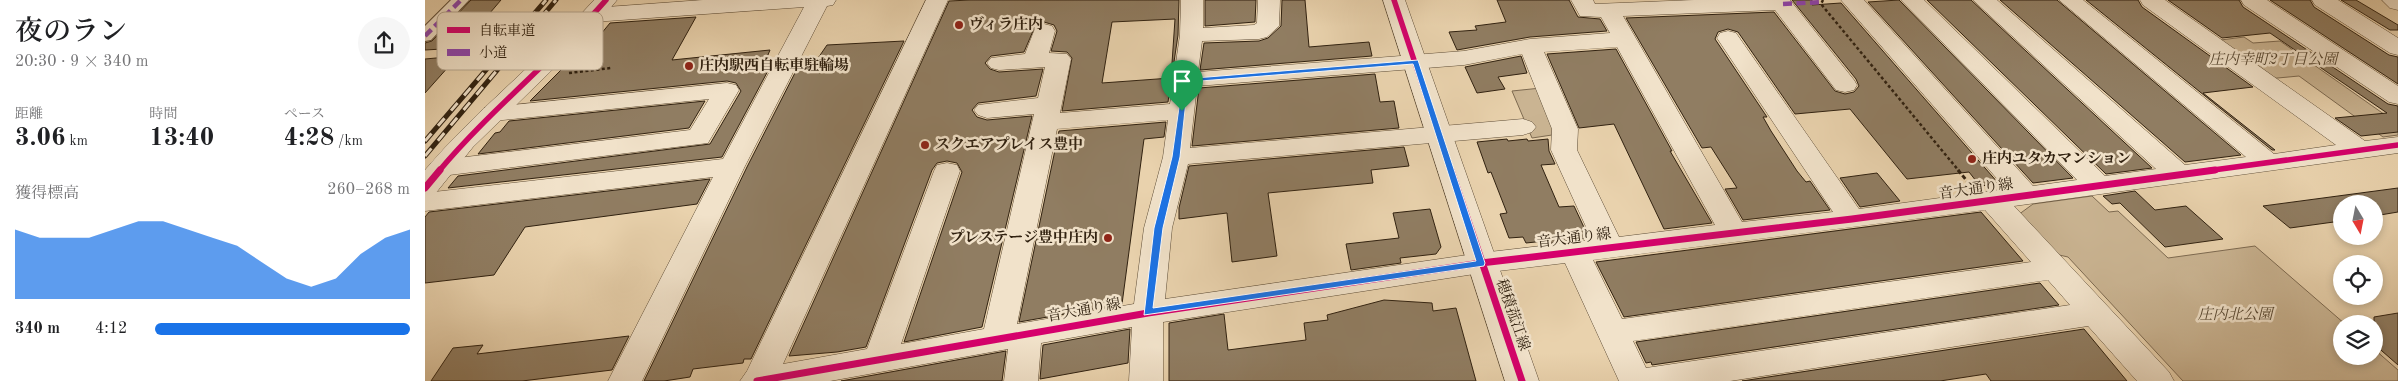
<!DOCTYPE html>
<html lang="ja">
<head>
<meta charset="utf-8">
<style>
	body { margin:0; font-family:"Old Standard TT","Noto Serif JP",serif; background:#f6f6f6; color:#202124; height:100vh; display:flex; flex-direction:column; font-size:19px; white-space:nowrap }
	* { box-sizing:border-box; margin:0 }
	p { font-size:16px; color:#757577 }
	.icon { flex:none; width:28px; height:28px; fill:none; stroke:currentColor; stroke-width:2; stroke-linecap:round; stroke-linejoin:round }
	.map { position:relative; flex:1; overflow:hidden }
	.drawer { display:flex; flex-direction:column; background:#fff; width:425px }
	.drawer>* { flex:none }
	.needle { width:32px; rotate:170deg }
	.fabs { position:absolute; left:1908px; top:195px; display:grid; gap:10px }
	.fabs a { display:grid; place-items:center; width:50px; height:50px; border-radius:50%; background:#fff; box-shadow:0 2px 8px #0003; font-size:25px }
	.pin { position:absolute; display:grid; place-items:center; width:42px; height:42px; color:#fff; margin:-51px -21px; border-radius:50% 50% 50% 0; rotate:-45deg; box-shadow:0 0 5px #0007 }
	.pin .icon { rotate:45deg }
	.round { display:grid; place-items:center; flex:none; width:52px; height:52px; border-radius:26px; background:#f6f6f6 }
	.summary { display:flex; align-items:center; justify-content:space-between; height:85px; padding:0 15px }
	h1 { font-size:28px; font-weight:600; line-height:38px }
	.stats { display:grid; grid-template-columns:repeat(3,1fr); gap:8px; height:85px; padding:5px 15px }
	.stats div { display:grid; align-content:center }
	.stats b { font-size:25px; font-weight:600 }
	.stats small { font-size:14px; font-weight:400 }
	.stats p { font-size:14px }
	.chart { height:140px; padding:10px 15px }
	.chart p { display:flex; justify-content:space-between }
	.chart svg { width:100%; height:90px; margin-top:5px; fill:#1a73e8; opacity:.7 }
	ul { padding:0 15px; list-style:none; font-size:16px }
	li { display:grid; grid-template-columns:80px 60px 1fr; align-items:center; height:38px }
	li i { height:12px; border-radius:6px; background:#1a73e8 }
	main { display:flex; flex:1; min-height:0 }
	.map>svg:first-child { display:block }
</style>
</head>
<body>
<main>
<section class="drawer">
<div class="summary"><div><h1>夜のラン</h1><p>20:30 · 9 × 340 m</p></div><a class="round"><svg class="icon" aria-label="share" viewBox="0 0 24 24"><path d="M12 15V3M7 8l5-5 5 5M5 13v7h14v-7"/></svg></a></div>
<div class="stats">
<div><p>距離</p><b>3.06<small> km</small></b></div>
<div><p>時間</p><b>13:40</b></div>
<div><p>ペース</p><b>4:28<small> /km</small></b></div>
</div>
<div class="chart"><p><span>獲得標高</span>260–268 m</p>
<svg viewBox="0 0 160 44" preserveAspectRatio="none"><path d="M0 44V10L10 14L20 14L30 14L40 10L50 6L60 6L70 10L80 14L90 18L100 26L110 34L120 38L130 34L140 22L150 14L160 10V44z"/></svg>
</div>
<ul>
<li><b>340 m</b>4:12<i style="width:100%"></i></li>
</ul>
</section>
<div class="map">
<svg width="1973" height="381" viewBox="0 0 1973 381">
	<rect width="100%" height="100%" fill="#e9d2ad"/>
	<filter id="stains"><feTurbulence type="fractalNoise" baseFrequency=".004" numOctaves="4"/><feColorMatrix values="0 0 0 0 .2 0 0 0 0 .09 0 0 0 0 .02 0 0 0 .5 -.17"/></filter>
	<radialGradient id="worn" r=".72"><stop offset=".6" stop-color="#630" stop-opacity="0"/><stop offset="1" stop-color="#630" stop-opacity=".3"/></radialGradient>
	<path fill="#cab492" stroke="#7d6a51" d="M1819 37 1828 43 1855 41 1973 124V135L1958 137 1874 76 1842 79 1788 41Z
		M1116 88 1129 115 1127 135 1107 138 1087 91Z
		M1667 196 1684 212 1693 211 1743 258 1830 246 1920 324H1916V356H1949V349L1973 370V381H1758L1643 257 1630 254 1593 215 1608 204Z"/>
	<path fill="#907d62" stroke="#302110" fill-rule="evenodd" d="M46 0H76L35 48 0 50V43L7 41Z
		M545 0H754L753 35 743 102 637 111 647 58 642 52 626 51 632 31 629 25 619 22 611 24 599 52 566 56 560 63 565 69 574 72 618 69 611 96 553 103 547 110 552 117 562 120 607 116 557 327 479 342 537 172 532 163 522 161 512 163 507 170 441 347 412 352 364 356 524 1ZM750 19 746 78 677 83 687 22Z
		M780 0H831L830 22 780 26Z
		M857 0H880L884 47 944 42 947 56 775 70 779 43 834 41 843 38 856 26Z
		M1072 0H1144L1153 17 1175 19 1182 31 1105 37 1032 50 1024 32 1052 30 1050 26 1081 22Z
		M1367 0H1387V5L1416 3 1574 184 1555 186 1544 172 1482 179 1425 109 1370 114 1313 32 1303 29 1293 32 1290 39 1342 117H1338L1346 131 1372 171 1381 182 1385 181 1405 210 1318 220 1300 189 1312 188 1286 147 1277 148 1201 18 1349 12 1410 91 1420 94 1429 92 1434 86 1431 79Z
		M1474 0 1475 1 1648 178 1608 183 1443 2Z
		M1502 0H1546L1727 168 1681 174Z
		M1575 0H1632L1816 155 1760 162Z
		M1661 0H1713L1717 7 1828 87 1778 93 1850 150H1847Z
		M1743 0H1814L1818 7 1963 104 1973 106V132L1936 136 1910 118 1962 113 1845 33 1797 38Z
		M1845 0H1885L1889 7 1964 55 1973 57V84Z
		M1916 0H1931L1973 25V30H1965Z
		M271 17 247 60 345 50 338 67H345L297 157 23 188 33 176 285 144 316 91 311 83 302 81 105 101 159 47 166 46 185 23Z
		M479 41 326 359H319L318 363 268 369 265 377 239 381H219L322 167 374 65 389 64 402 45Z
		M1191 49 1247 151H1245L1287 223 1239 229 1189 124 1154 128 1122 54Z
		M33 56 0 93V59Z
		M1096 56 1102 73 1073 77 1080 89 1052 93 1040 67Z
		M950 74 955 102 969 101 974 128 767 146 774 88Z
		M280 101 264 128 53 154 70 133 75 132 84 121Z
		M741 122 739 137 719 139 697 304 594 322 634 131Z
		M1082 139 1083 141 1102 139 1103 141 1123 139 1124 151 1130 164 1116 165 1134 207 1149 206 1164 238 1121 244 1120 241 1101 243 1098 237 1084 238 1075 214 1082 213 1066 172 1063 173 1052 142Z
		M979 147 984 166 946 170 948 183 843 193 852 256 807 262 802 213 754 219V208L764 166Z
		M1452 173 1475 201 1435 207 1415 178Z
		M285 179 272 204 100 227 69 275 0 283V217L4 212Z
		M1973 188V212L1949 216V204H1916V221L1865 228 1838 206Z
		M1710 191 1730 210 1761 206 1798 239 1740 247 1695 203 1687 204 1678 196Z
		M1005 209 1016 247 1011 254 975 258 976 263 926 270 921 244 974 238 968 213Z
		M1556 212 1598 261 1199 317 1171 262Z
		M1615 283 1634 305 1227 365 1226 362 1221 363 1211 342Z
		M959 300 1007 303 1008 311 1031 308 1051 381H744V323L799 314 803 350 881 340 879 323 903 320 902 315Z
		M1973 313V365L1949 344V317Z
		M705 329 703 363 615 379 618 345Z
		M1659 329 1702 381H1566L1561 374 1515 381H1317Z
		M204 336 187 370 97 381H6L28 348 58 345 52 354Z
		M581 351 577 381H416Z"/>
	<g fill="none" stroke-linecap="round" stroke-linejoin="round">
		<defs>
			<path id="pedestrian" d="M26 0H44L6 40 0 41V26Z"/>
			<path id="minor" d="M278 0H411L408 5 402 6 320 166 217 381H183L288 177 0 211V193L298 159 379 7 168 22 160 20 157 15 160 10 168 8Z
				M501 0H523L358 364 442 349 509 171 512 165 522 163 532 165 535 171 476 344 559 329 609 114 562 118 553 115 549 110 553 105 613 98 620 67 574 70 566 68 562 63 566 58 600 54 611 26 619 24 627 26 630 31 624 53 642 54 646 59 635 113 745 104 755 35 756 0H778V28L829 25 832 23 833 0H855L854 26 842 37 834 39 777 41 773 72 1039 51 1105 39 1185 33 1176 17 1155 16 1146 0H1168L1170 4 1269 0H1365L1429 80 1432 85 1429 90 1420 92 1411 90 1350 10 1198 16 1317 222 1408 212 1292 38 1295 33 1303 31 1311 33 1434 209 1581 189 1416 0H1439L1608 186 1652 180 1476 0H1499L1680 176 1731 169 1548 0H1572L1760 165 1821 157 1634 0H1658L1849 154 1911 145 1718 5 1715 0H1740L1940 141 1973 137V153L1589 206 1744 372 1749 381H1712L1663 326 1305 381H1194L1140 263 1056 273 738 322V381H704L707 327 616 343 613 381H579L583 349 405 381H315L322 371ZM1192 47 1290 225 1194 237 1152 150 1153 129 1119 52ZM1097 54 1127 129 1126 150 1167 240 1056 253 740 299 747 228 763 164 1098 135 1107 132 1111 127 1107 122 1098 119 765 148 772 86 1039 65ZM743 120 738 157 719 228 709 304 592 324 632 129ZM1560 210 1606 262 1197 319 1168 260ZM1623 280 1645 305 1221 368 1208 341Z
				M1816 0H1842L1973 86V104L1964 102 1819 5Z
				M1887 0H1913L1973 38V55L1965 53 1890 5Z
				M1957 0H1973V10L1965 8Z
				M302 83 311 85 314 90 283 143 16 176 7 174 3 168 7 162 16 160 265 130 284 99 68 121 59 118 55 113 59 108Z"/>
			<path id="tertiary" d="M169 0H192L164 34 48 147 10 194 0 197V170C52 109 116 60 169 0Z
				M958 0H980L1114 381H1080Z"/>
		</defs>
		<use href="#pedestrian" stroke="#5e4d37" stroke-width="2"/>
		<use href="#minor" stroke="#5e4d37" stroke-width="1"/>
		<use href="#tertiary" stroke="#5e4d37" stroke-width="1"/>
		<path stroke="#302110" stroke-width="2.5" stroke-dasharray="3 2.5" stroke-linecap="butt" d="M1398 0 1396 4 1534 171
			M144 73 186 68"/>
		<path stroke="#302110" stroke-width="3" stroke-dasharray="4.5 2.5" stroke-linecap="butt" d="M1533 170 1542 181"/>
		<use href="#pedestrian" fill="#f1e2ca" fill-rule="evenodd"/>
		<use href="#minor" fill="#f1e2ca" fill-rule="evenodd"/>
		<use href="#tertiary" fill="#f1e2ca" fill-rule="evenodd"/>
		<defs>
			<path id="rail" d="M0 141 121 0
				M0 156 131 0"/>
		</defs>
		<use href="#rail" stroke="#302110" stroke-width="5"/>
		<use href="#rail" stroke="#f1e2ca" stroke-width="3" stroke-dasharray="10" stroke-linecap="butt"/>
		<path stroke="#8e44ad" stroke-width="4.5" stroke-dasharray="9 4.5" stroke-linecap="butt" d="M1358 4 1398 2
			M0 36 36 0"/>
		<defs>
			<path id="cycleway-far1" d="M969 0 1026 171
				M14 171C65 110 129 60 181 0
				M1781 171 1973 145"/>
			<path id="cycleway" d="M1026 170 1097 381
				M0 188 15 170
				M332 381 723 313 1056 263 1427 219 1790 170"/>
		</defs>
		<use href="#cycleway-far1" stroke="#f1e2ca" stroke-width="8"/>
		<use href="#cycleway" stroke="#f1e2ca" stroke-width="10"/>
		<use href="#cycleway-far1" stroke="#d6006c" stroke-width="5.5"/>
		<use href="#cycleway" stroke="#d6006c" stroke-width="7"/>
	</g>
	<path fill="#1a73e8" stroke="#fff" fill-rule="evenodd" d="M993 60 1060 263 1059 266 719 315 729 228 747 157 758 79ZM988 64 1051 261 728 308 738 228 755 157 763 82Z"/>
	<g fill="#8f2418" stroke="#f1e2ca" stroke-width="2">
		<circle cx="534" cy="25" r="5"/>
		<circle cx="264" cy="66" r="5"/>
		<circle cx="500" cy="145" r="5"/>
		<circle cx="1547" cy="159" r="5"/>
		<circle cx="683" cy="238" r="5"/>
	</g>
	<g text-anchor="middle" dominant-baseline="central" stroke-width="5" stroke-linejoin="round" paint-order="stroke">
		<g font-size="15" font-weight="bold" fill="#302110" stroke="#f1e2ca" text-anchor="start">
			<text x="544" y="25">ヴィラ庄内</text>
			<text x="274" y="66">庄内駅西自転車駐輪場</text>
			<text x="510" y="145">スクエアプレイス豊中</text>
			<text x="1557" y="159">庄内ユタカマンション</text>
			<text x="673" y="238" text-anchor="end">プレステージ豊中庄内</text>
		</g>
		<g font-size="15" font-style="italic" fill="#564630" stroke="#f1e2ca">
			<text x="1848" y="60">庄内幸町2丁目公園</text>
			<text x="1810" y="315">庄内北公園</text>
		</g>
		<g font-size="15" fill="#302110" stroke="#f1e2ca">
			<text transform="translate(1551 190) rotate(-8)">音大通り線</text>
			<text transform="translate(1149 239) rotate(-7)">音大通り線</text>
			<text transform="translate(659 311) rotate(-10)">音大通り線</text>
			<text transform="translate(1087 315) rotate(71)">穂積菰江線</text>
		</g>
	</g>
	<rect x="12" y="12" width="166" height="58" rx="8" fill="#f1e2ca" stroke="#b7a892" stroke-width="1"/>
	<rect x="22" y="27" width="23" height="6" fill="#d6006c"/>
	<rect x="22" y="49" width="23" height="7" fill="#8e44ad"/>
	<g font-size="14" fill="#302110">
		<text x="54" y="35">自転車道</text>
		<text x="54" y="57">小道</text>
	</g>
	<rect width="100%" height="100%" filter="url(#stains)"/>
	<rect width="100%" height="100%" fill="url(#worn)"/>
</svg>
<div class="fabs">
<a><svg class="needle" viewBox="-14 -14 28 28"><path d="M0-13l5 13h-10z" fill="#e53935"/><path d="M0 13l5-13h-10z" fill="#757577"/></svg></a>
<a><svg class="icon" aria-label="locate" viewBox="0 0 24 24"><circle cx="12" cy="12" r="6"/><path d="M12 2v4M12 18v4M2 12h4M18 12h4"/></svg></a>
<a><svg class="icon" aria-label="layers" viewBox="0 0 24 24"><path d="M12 4l9 5-9 5-9-5zM3 14l9 5 9-5"/></svg></a>
</div>
<div class="pin" style="left:757px;top:111px;background:#1e9e55"><svg class="icon" aria-label="arrive" viewBox="0 0 24 24"><path d="M6 21V4h12l-3 4 3 4H6"/></svg></div>
</div>
</main>
</body>
</html>
